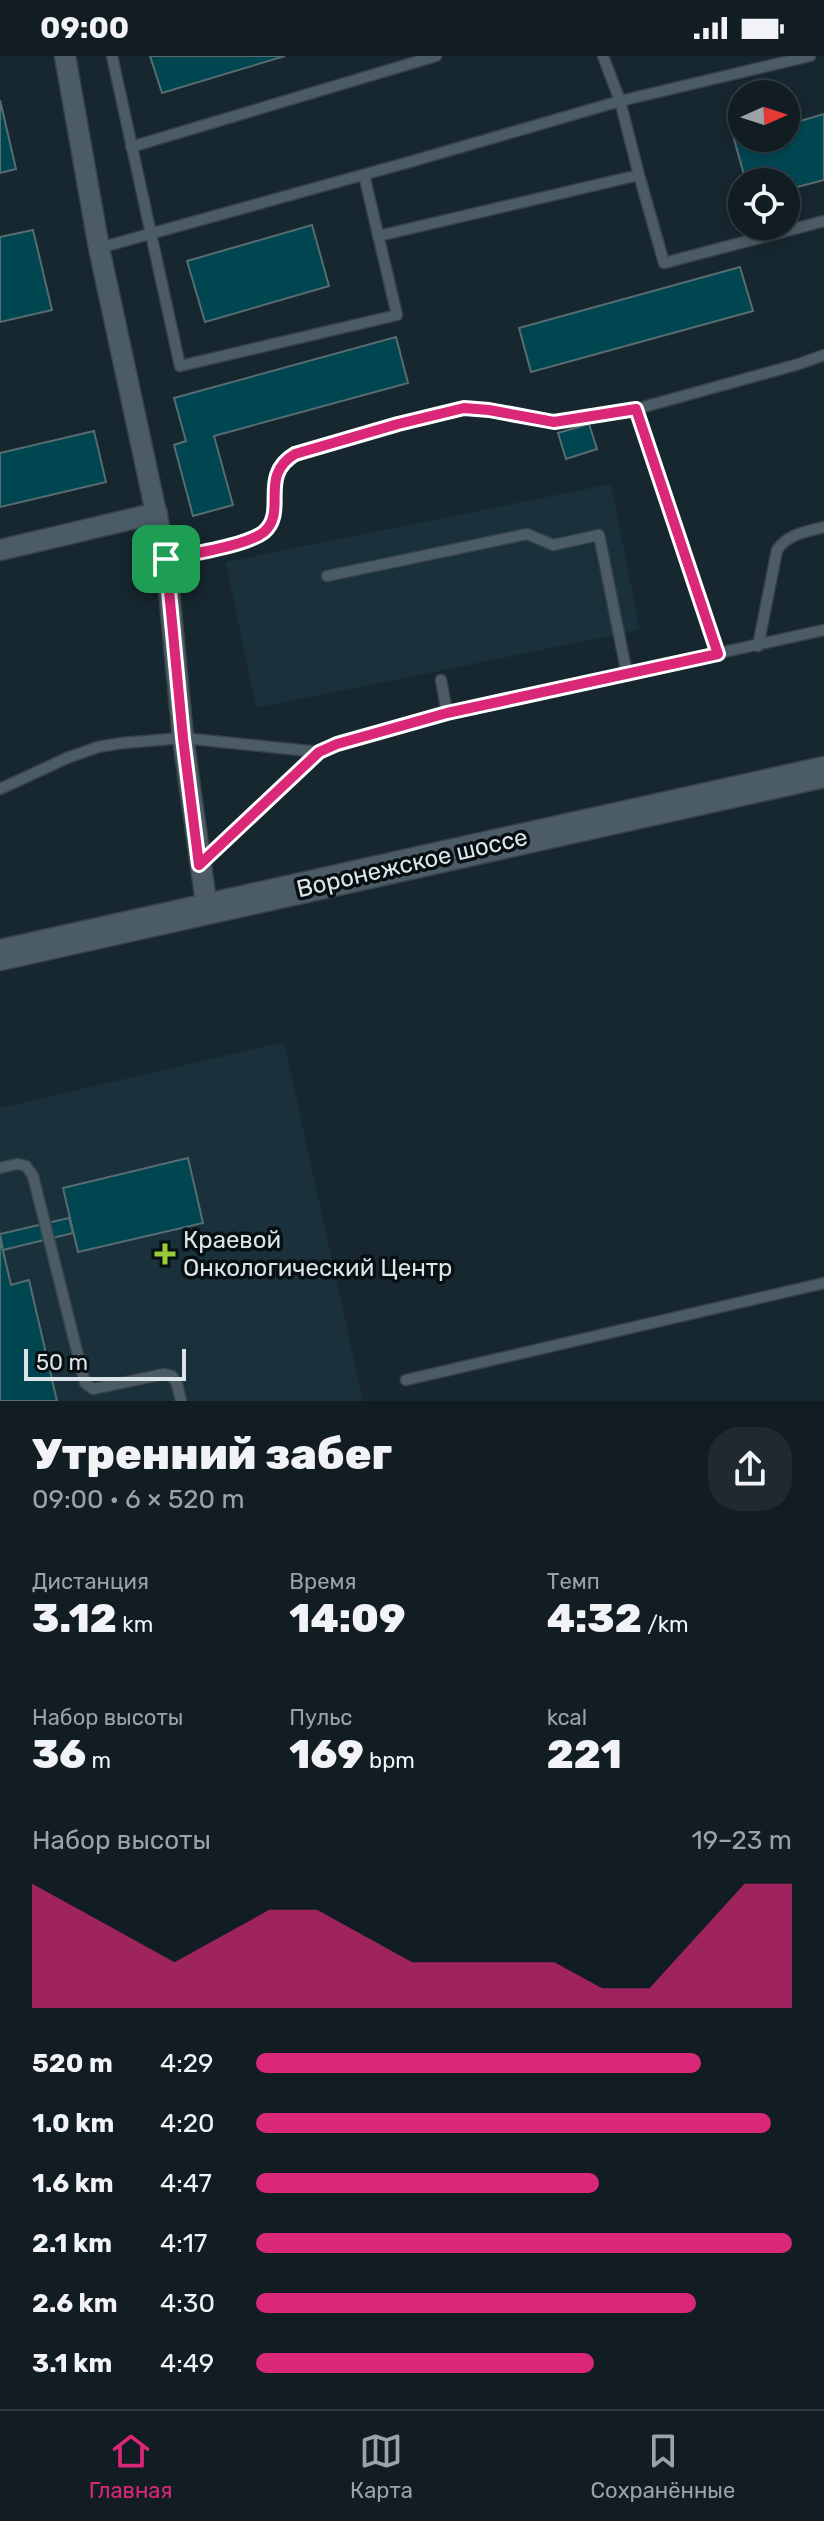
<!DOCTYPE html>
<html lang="ru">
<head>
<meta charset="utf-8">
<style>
	body { margin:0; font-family:Rubik,sans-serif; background:#1e2a30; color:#f1f3f6; height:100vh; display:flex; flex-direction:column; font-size:30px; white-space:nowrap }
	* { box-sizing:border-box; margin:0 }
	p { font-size:26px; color:#9ca2a6 }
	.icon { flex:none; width:44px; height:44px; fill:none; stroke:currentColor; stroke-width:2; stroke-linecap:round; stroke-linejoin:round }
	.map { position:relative; height:1345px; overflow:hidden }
	.panel { display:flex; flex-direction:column; background:#111d23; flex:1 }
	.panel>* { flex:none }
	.needle { width:52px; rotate:87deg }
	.fabs { position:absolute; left:728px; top:24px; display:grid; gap:16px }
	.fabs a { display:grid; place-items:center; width:72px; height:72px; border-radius:50%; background:#111d23; box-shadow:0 4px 12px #0003,0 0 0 2px #303b41; font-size:40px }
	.scale { position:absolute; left:24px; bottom:20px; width:162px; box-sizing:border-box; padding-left:8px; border:4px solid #dae4e9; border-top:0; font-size:22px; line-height:28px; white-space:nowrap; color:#dae4e9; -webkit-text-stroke:6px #080f12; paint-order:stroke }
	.pin { position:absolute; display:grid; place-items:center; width:68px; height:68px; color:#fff; margin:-34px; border-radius:16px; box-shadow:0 4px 12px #0006 }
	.round { display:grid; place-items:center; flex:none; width:84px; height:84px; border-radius:32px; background:#1e2a30 }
	.overview { display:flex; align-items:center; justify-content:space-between; height:136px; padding:0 32px }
	h1 { font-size:44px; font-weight:800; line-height:60px }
	.stats { display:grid; grid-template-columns:repeat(3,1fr); gap:12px; height:136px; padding:8px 32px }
	.stats div { display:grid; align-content:center }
	.stats b { font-size:40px; font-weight:800 }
	.stats small { font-size:22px; font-weight:400 }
	.stats p { font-size:22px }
	.chart { height:224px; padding:16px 32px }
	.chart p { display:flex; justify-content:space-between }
	.chart svg { width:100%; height:144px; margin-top:8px; fill:#db2777; opacity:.7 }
	ul { padding:0 32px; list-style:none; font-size:26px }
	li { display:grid; grid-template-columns:128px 96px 1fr; align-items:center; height:60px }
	li i { height:20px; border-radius:10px; background:#db2777 }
	.status { display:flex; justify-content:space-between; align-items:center; height:56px; padding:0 40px; background:#111d23; direction:ltr }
	.status svg { height:22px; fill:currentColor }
	.tab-bar { display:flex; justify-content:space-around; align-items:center; height:112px; border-top:2px solid #303b41; background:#111d23; font-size:22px; color:#9ca2a6 }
	.tab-bar a { display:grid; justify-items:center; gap:4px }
	.tab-bar .selected { color:#db2777 }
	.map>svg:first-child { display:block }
</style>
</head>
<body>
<div class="status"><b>09:00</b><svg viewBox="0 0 49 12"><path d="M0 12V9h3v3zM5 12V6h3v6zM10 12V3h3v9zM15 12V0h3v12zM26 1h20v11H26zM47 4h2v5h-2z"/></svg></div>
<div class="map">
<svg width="824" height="1345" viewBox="0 0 824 1345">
	<rect width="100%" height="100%" fill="#17272f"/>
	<path fill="#1a313c" d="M611 428 640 574 256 652 226 506Z
		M284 986 363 1345H0V1052Z"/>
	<path fill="#004651" stroke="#576c70" stroke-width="2" d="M150 0H285L162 37Z
		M0 44 16 113 0 117Z
		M824 58V124L786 134V126H746L734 83 742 81 786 82V69Z
		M312 169 329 230 205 266 187 205Z
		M33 174 52 254 0 266V181Z
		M740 211 753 255 531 316 519 272Z
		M396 281 408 327 214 380 233 449 193 460 174 389 186 385 174 342Z
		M589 368 597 393 566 403 558 377Z
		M94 375 106 426 0 451V397Z
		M188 1102 203 1167 78 1196 63 1132Z
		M69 1162 73 1177 3 1194 0 1178Z
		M0 1182 11 1229 29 1224 57 1345H0Z"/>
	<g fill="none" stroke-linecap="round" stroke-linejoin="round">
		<defs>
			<path id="lane" d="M112 0 180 310 397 259 364 119
				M603 0 620 45 810 0
				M131 91 436 0
				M639 119 664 207 824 165
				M99 192 413 105 620 45 639 119 378 180
				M166 503C190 498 246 490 264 476 288 455 258 420 295 398L398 368 464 352 489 354 554 366 636 353
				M327 520 527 478 553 489 599 479 627 618
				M758 590 777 494C788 478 805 476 824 471
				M718 598 636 353 799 308 824 299
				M441 624 447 657
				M0 733 67 702 98 691 122 687 183 682 319 696
				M201 807 319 696 337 688 447 657 824 574
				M0 1112 17 1108 26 1110 33 1120 85 1327 93 1333 164 1318 172 1320 177 1328 181 1345
				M406 1324 824 1227"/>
			<path id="street" d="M65 0 99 192 166 503 183 682 207 853
				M0 494 157 457"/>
			<path id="secondary" d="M0 899 824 716"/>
		</defs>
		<use href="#lane" stroke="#374249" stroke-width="13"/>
		<use href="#street" stroke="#374249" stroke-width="23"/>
		<use href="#secondary" stroke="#374249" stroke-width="33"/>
		<use href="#lane" stroke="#4b5c66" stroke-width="10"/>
		<use href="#street" stroke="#4b5c66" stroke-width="20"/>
		<use href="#secondary" stroke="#4b5c66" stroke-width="30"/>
	</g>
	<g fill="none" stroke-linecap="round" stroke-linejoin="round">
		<defs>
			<path id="route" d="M464 352 489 354 554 366 636 353 718 598 447 657 337 688 319 696 199 809 183 682 166 503C190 498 246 490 264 476 288 455 258 420 295 398L398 368Z"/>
		</defs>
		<use href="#route" stroke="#fff" stroke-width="16"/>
		<use href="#route" stroke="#db2777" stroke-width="10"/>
	</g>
	<path fill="#97cc38" stroke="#080f12" stroke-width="3" d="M161 1186h8v8h8v8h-8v8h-8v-8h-8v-8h8z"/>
	<g text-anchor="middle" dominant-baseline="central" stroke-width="7" stroke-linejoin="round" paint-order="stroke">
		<g font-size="24" fill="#dae4e9" stroke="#080f12">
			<text transform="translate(412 807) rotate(-13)">Воронежское шоссе</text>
		</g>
		<g font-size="24" fill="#dae4e9" stroke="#080f12" text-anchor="start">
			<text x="183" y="1184">Краевой<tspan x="183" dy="28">Онкологический Центр</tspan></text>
		</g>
	</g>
</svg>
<div class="fabs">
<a><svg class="needle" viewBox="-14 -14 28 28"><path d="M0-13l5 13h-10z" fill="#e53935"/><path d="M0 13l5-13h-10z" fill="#9ca2a6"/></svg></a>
<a><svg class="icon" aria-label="locate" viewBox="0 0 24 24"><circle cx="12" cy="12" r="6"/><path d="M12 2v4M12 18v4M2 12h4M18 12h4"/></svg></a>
</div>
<div class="scale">50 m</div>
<div class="pin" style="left:166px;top:503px;background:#1e9e55"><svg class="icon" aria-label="arrive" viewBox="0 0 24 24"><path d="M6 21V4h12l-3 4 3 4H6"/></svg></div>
</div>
<section class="panel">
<div class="overview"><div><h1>Утренний забег</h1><p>09:00 · 6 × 520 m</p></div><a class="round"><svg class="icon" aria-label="share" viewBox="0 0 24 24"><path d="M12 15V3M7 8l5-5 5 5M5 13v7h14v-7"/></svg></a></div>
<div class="stats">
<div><p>Дистанция</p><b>3.12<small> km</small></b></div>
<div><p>Время</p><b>14:09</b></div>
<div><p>Темп</p><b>4:32<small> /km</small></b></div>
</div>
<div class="stats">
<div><p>Набор высоты</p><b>36<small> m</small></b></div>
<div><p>Пульс</p><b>169<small> bpm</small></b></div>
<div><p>kcal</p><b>221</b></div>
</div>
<div class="chart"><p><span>Набор высоты</span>19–23 m</p>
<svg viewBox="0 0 160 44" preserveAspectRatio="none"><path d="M0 44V6L10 14L20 22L30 30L40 22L50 14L60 14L70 22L80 30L90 30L100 30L110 30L120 38L130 38L140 22L150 6L160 6V44z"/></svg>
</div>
<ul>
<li><b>520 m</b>4:29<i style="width:83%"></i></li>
<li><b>1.0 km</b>4:20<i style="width:96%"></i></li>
<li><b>1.6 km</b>4:47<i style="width:64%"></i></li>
<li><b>2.1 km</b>4:17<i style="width:100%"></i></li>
<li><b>2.6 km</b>4:30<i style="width:82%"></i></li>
<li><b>3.1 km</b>4:49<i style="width:63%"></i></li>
</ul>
</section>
<nav class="tab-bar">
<a class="selected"><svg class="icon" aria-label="home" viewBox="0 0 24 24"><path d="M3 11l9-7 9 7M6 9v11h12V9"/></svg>Главная</a>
<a><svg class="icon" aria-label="map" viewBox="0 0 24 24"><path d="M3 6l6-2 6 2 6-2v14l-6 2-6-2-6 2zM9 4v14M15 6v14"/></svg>Карта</a>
<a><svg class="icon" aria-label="saved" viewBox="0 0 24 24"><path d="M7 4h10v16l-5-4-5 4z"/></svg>Сохранённые</a>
</nav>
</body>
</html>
